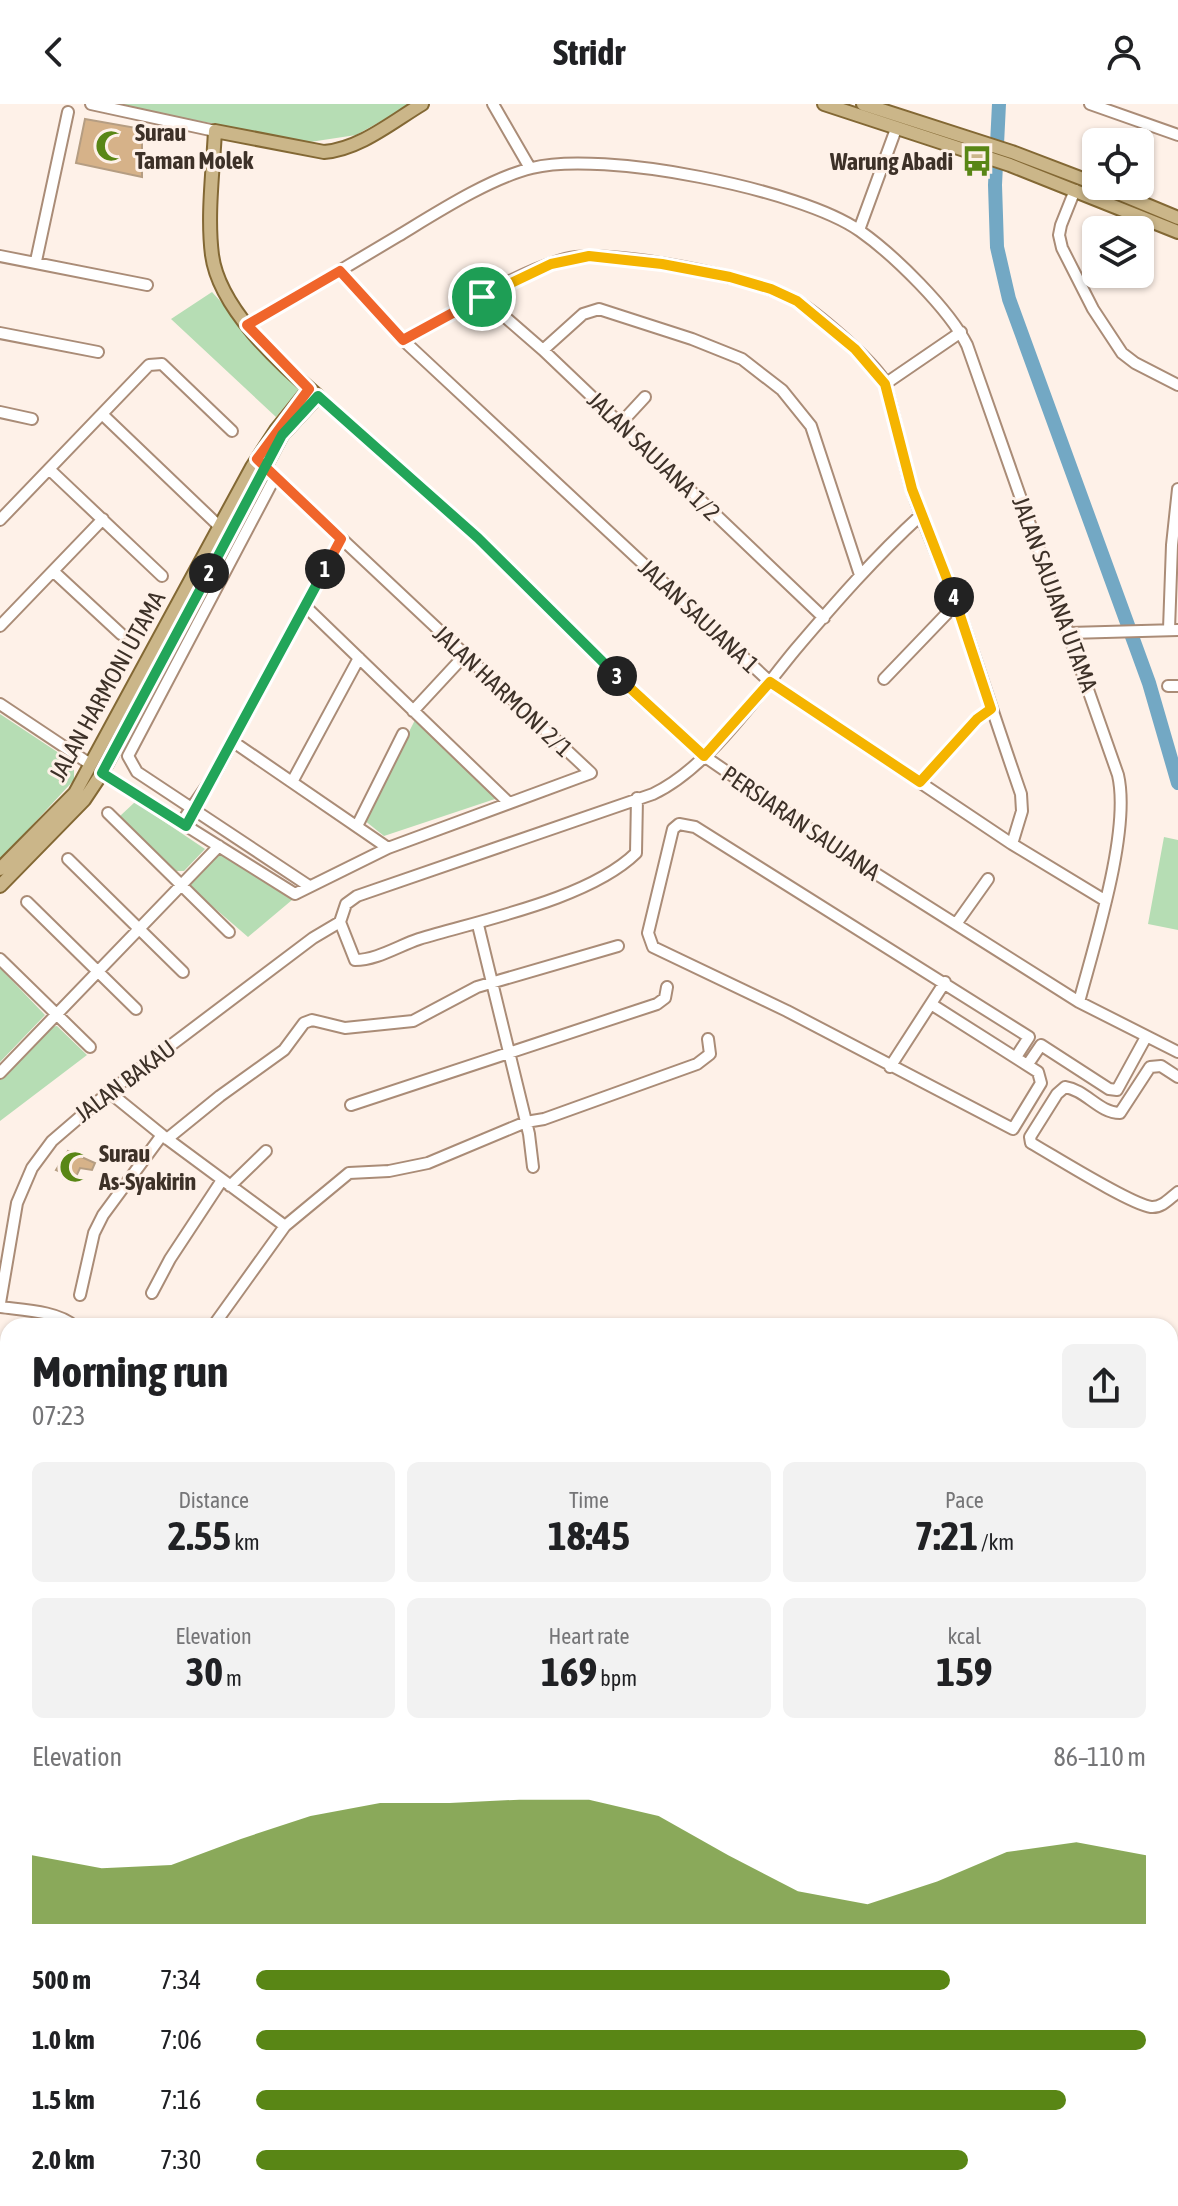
<!DOCTYPE html>
<html lang="en">
<head>
<meta charset="utf-8">
<style>
	body { margin:0; font-family:"Asap Condensed",sans-serif; background:#f2f2f2; color:#202124; height:100vh; display:flex; flex-direction:column; font-size:30px; white-space:nowrap }
	* { box-sizing:border-box; margin:0 }
	p { font-size:26px; color:#757577 }
	.icon { flex:none; width:44px; height:44px; fill:none; stroke:currentColor; stroke-width:2; stroke-linecap:round; stroke-linejoin:round }
	.map { position:relative; flex:1; overflow:hidden }
	.details { position:absolute; left:0px; top:1214px; width:1178px; height:888px; display:flex; flex-direction:column; background:#fff; border-radius:24px 24px 0 0; box-shadow:0 2px 6px #0004 }
	.details>* { flex:none }
	.buttons { position:absolute; left:1082px; top:24px; display:grid; gap:16px }
	.buttons a { display:grid; place-items:center; width:72px; height:72px; border-radius:12px; background:#fff; box-shadow:0 2px 6px #0004; font-size:40px }
	.pin { position:absolute; display:grid; place-items:center; width:68px; height:68px; color:#fff; margin:-34px; border:4px solid #fff; border-radius:50%; box-shadow:0 2px 8px #0007 }
	.km { position:absolute; width:40px; height:40px; margin:-20px; border-radius:50%; background:#222; color:#fff; font-size:22px; line-height:40px; text-align:center }
	.round { display:grid; place-items:center; flex:none; width:84px; height:84px; border-radius:12px; background:#f2f2f2 }
	.head { display:flex; align-items:center; justify-content:space-between; height:136px; padding:0 32px }
	h1 { font-size:44px; font-weight:700; line-height:60px }
	.stats { display:grid; grid-template-columns:repeat(3,1fr); gap:12px; height:136px; padding:8px 32px }
	.stats div { display:grid; align-content:center; border-radius:12px; background:#f2f2f2; text-align:center }
	.stats b { font-size:40px; font-weight:700 }
	.stats small { font-size:22px; font-weight:400 }
	.stats p { font-size:22px }
	.chart { height:224px; padding:16px 32px }
	.chart p { display:flex; justify-content:space-between }
	.chart svg { width:100%; height:144px; margin-top:8px; fill:#598615; opacity:.7 }
	ul { padding:0 32px; list-style:none; font-size:26px }
	li { display:grid; grid-template-columns:128px 96px 1fr; align-items:center; height:60px }
	li i { height:20px; border-radius:10px; background:#598615 }
	header { display:flex; justify-content:space-between; align-items:center; height:104px; padding:0 32px; background:#fff; font-size:36px; font-weight:700 }
	.map>svg:first-child { display:block }
</style>
</head>
<body>
<header><svg class="icon" aria-label="back" viewBox="0 0 24 24"><path d="M15 5l-7 7 7 7"/></svg>Stridr<svg class="icon" aria-label="person" viewBox="0 0 24 24"><circle cx="12" cy="8" r="4"/><path d="M4 21q1-7 8-7t8 7"/></svg></header>
<div class="map">
<svg width="1178" height="2102" viewBox="0 0 1178 2102">
	<rect width="100%" height="100%" fill="#fef1e8"/>
	<path fill="#b6ddb4" d="M111 0H412L356 31 310 38Z
		M212 188 300 284 276 313 171 215Z
		M0 610 74 659V676L0 756Z
		M415 616 498 694 384 732 364 716Z
		M135 698 205 745 184 767H174L120 712Z
		M1164 733 1178 736V826L1148 820Z
		M221 747 292 796 248 833 189 782Z
		M0 864 45 911 0 958Z
		M57 922 87 951 0 1017V975L50 923Z"/>
	<path fill="#73a8c4" stroke="#638495" stroke-width="2" d="M969 2094H1052L1050 2102H968Z"/>
	<g fill="none" stroke-linecap="round" stroke-linejoin="round">
		<path stroke="#73a8c4" stroke-width="14" d="M999 0 995 81 997 143 1009 195 1149 579 1178 679
			M187 2094 188 2102"/>
	</g>
	<path fill="#d6b289" stroke="#b59d82" stroke-width="2" d="M85 15 142 25V73L76 59Z
		M68 1047 95 1059 92 1066 80 1064 73 1079 64 1075 66 1070 56 1066Z"/>
	<g fill="none" stroke-linecap="round" stroke-linejoin="round">
		<defs>
			<path id="minor" d="M91 0 215 27
				M493 0 530 64
				M1090 0 1178 31
				M1075 86 1061 121 1059 131 1062 144 1093 205 1122 249 1135 259 1178 281
				M859 126 896 25
				M0 152 147 181
				M36 157 68 8
				M340 167 403 236 770 578 1012 740 1106 797
				M482 193 543 246 824 514
				M247 221C297 192 348 162 398 132 436 109 490 74 532 64 602 46 801 85 860 127 894 151 949 205 967 241L1118 671C1131 727 1094 841 1079 898
				M0 229 98 248
				M403 236C456 209 509 171 565 155 607 143 757 174 795 196 818 209 865 251 881 272 890 284 904 362 911 383 924 423 942 461 957 501 979 564 999 627 1021 690L1022 707 1012 740
				M543 246 583 210 599 205 692 235 742 255 782 286 811 322 860 471
				M885 280 961 228
				M318 292 478 434 632 587 704 652 859 759 1079 898 1178 948
				M0 308 32 315
				M103 311 220 423
				M620 320 645 293
				M49 365 162 472
				M275 373 128 652 137 668 309 782
				M0 416 149 261 162 260 232 327
				M53 467 121 530
				M305 502 509 699
				M0 522 103 415
				M1169 525 1172 441 1178 385
				M1069 529 1178 526
				M884 575 956 500
				M1168 582H1178
				M0 600 90 660
				M413 607 464 552
				M232 637 388 744
				M102 669 295 790 388 744 591 669 261 359
				M292 678 359 554
				M920 678 977 615 991 605
				M108 709 229 828
				M181 719 215 670 341 435
				M357 722 403 630
				M68 755 183 868
				M27 798 136 905
				M340 818 346 800 357 792 653 690C708 664 757 592 795 546 835 499 875 453 921 411
				M340 818 355 856C377 856 398 842 419 835 481 816 589 795 636 749L637 694
				M956 820 988 775
				M478 821 529 1030 533 1063
				M0 855 90 943
				M931 900 1038 968 1041 979 1013 1025 787 907 653 843 648 829 673 725 679 720 695 723 1029 933 1016 953
				M1028 960 1041 941 1109 985 1117 986 1146 933
				M890 963 945 878
				M0 969 219 742
				M1178 973 1161 962 1150 963 1120 1009C1099 1009 1086 986 1065 983L1057 990 1030 1033 1031 1039C1054 1052 1130 1100 1151 1103 1162 1104 1170 1094 1178 1088
				M109 988 162 1031 285 1122
				M351 1001 657 900 665 894 667 883
				M167 1035 220 992 284 946 304 919 312 916 345 924 413 917 477 883 618 842
				M230 1082 266 1047
				M152 1189 170 1155 222 1076
				M80 1191 94 1129 103 1111 162 1031
				M0 1199 17 1099 32 1064 52 1037 109 988 313 834 340 818
				M0 1203C22 1206 58 1207 74 1222
				M216 1218 285 1122 349 1069 389 1067 428 1059 526 1018 544 1015 697 960 710 950 708 935
				M0 1475 8 1481
				M0 1552 6 1547
				M0 1588 8 1597
				M4 1639 8 1637
				M0 1692 8 1689
				M0 1870 8 1869"/>
			<path id="major" d="M824 0 1010 61 1178 128
				M863 0 1012 48 1096 80
				M1101 82 1178 114
				M0 765 75 689 252 363 276 326 309 285
				M0 782 84 696 102 669 282 331 318 292C279 259 219 204 212 151 207 111 213 67 215 27L324 48C360 45 392 18 422 0"/>
		</defs>
		<use href="#minor" stroke="#aa8c77" stroke-width="14"/>
		<use href="#major" stroke="#836834" stroke-width="16"/>
		<use href="#minor" stroke="#fff" stroke-width="10"/>
		<use href="#major" stroke="#cbb689" stroke-width="12"/>
	</g>
	<g fill="none" stroke-linecap="round" stroke-linejoin="round">
		<defs>
			<path id="split-1" d="M325 465 341 435 257 355 309 285 247 221 340 167 403 236 482 193"/>
			<path id="split-2" d="M209 469 102 669 186 722 325 465"/>
			<path id="split-3" d="M209 469 282 331 318 292 478 434 617 572"/>
			<path id="split-4" d="M617 572 704 652 770 578 920 678 977 615 991 605 954 493"/>
			<path id="split-5" d="M482 193 551 160 589 152 662 160 730 173 771 185 797 197 855 245 885 280 912 385 954 493"/>
		</defs>
		<use href="#split-1" stroke="#fff" stroke-width="16"/>
		<use href="#split-2" stroke="#fff" stroke-width="16"/>
		<use href="#split-3" stroke="#fff" stroke-width="16"/>
		<use href="#split-4" stroke="#fff" stroke-width="16"/>
		<use href="#split-5" stroke="#fff" stroke-width="16"/>
		<use href="#split-1" stroke="#f0652b" stroke-width="10"/>
		<use href="#split-2" stroke="#22a559" stroke-width="10"/>
		<use href="#split-3" stroke="#22a559" stroke-width="10"/>
		<use href="#split-4" stroke="#f5b400" stroke-width="10"/>
		<use href="#split-5" stroke="#f5b400" stroke-width="10"/>
	</g>
	<defs>
		<symbol id="mosque-bare" viewBox="-9 -9 18 18"><path d="M3.5-4.9A6 6 0 1 0 3.5 4.9A5 5 0 1 1 3.5-4.9Z" fill="#598615" stroke="#fef1e8" stroke-width="2.5" paint-order="stroke"/></symbol>
		<symbol id="bus-bare" viewBox="-9 -9 18 18"><path d="M-5-6H5V4H4V6H2V4H-2V6H-4V4H-5ZM-3.5-4V0h7V-4ZM-3.5 1.2v1.5H-2V1.2ZM2 1.2v1.5H3.5V1.2Z" fill="#598615" stroke="#fef1e8" stroke-width="2.5" paint-order="stroke"/></symbol>
	</defs>
	<g fill-rule="evenodd">
		<use href="#mosque-bare" x="89" y="20" width="44" height="44"/>
		<use href="#bus-bare" x="955" y="35" width="44" height="44"/>
		<use href="#mosque-bare" x="53" y="1041" width="44" height="44"/>
	</g>
	<g text-anchor="middle" dominant-baseline="central" stroke-width="6" stroke-linejoin="round" paint-order="stroke">
		<g font-size="24" font-weight="bold" fill="#3d3128" stroke="#fef1e8" text-anchor="start">
			<text x="135" y="28">Surau<tspan x="135" dy="28">Taman Molek</tspan></text>
			<text x="953" y="57" text-anchor="end">Warung Abadi</text>
			<text x="99" y="1049">Surau<tspan x="99" dy="28">As-Syakirin</tspan></text>
		</g>
		<g font-size="24" fill="#3d3128" stroke="#fef1e8">
			<text transform="translate(654 352) rotate(44)">JALAN SAUJANA 1/2</text>
			<text transform="translate(1055 490) rotate(70)">JALAN SAUJANA UTAMA</text>
			<text transform="translate(699 512) rotate(43)">JALAN SAUJANA 1</text>
			<text transform="translate(107 582) rotate(-61)">JALAN HARMONI UTAMA</text>
			<text transform="translate(503 587) rotate(43)">JALAN HARMONI 2/1</text>
			<text transform="translate(801 719) rotate(34)">PERSIARAN SAUJANA</text>
			<text transform="translate(125 977) rotate(-37)">JALAN BAKAU</text>
		</g>
	</g>
</svg>
<div class="buttons">
<a><svg class="icon" aria-label="locate" viewBox="0 0 24 24"><circle cx="12" cy="12" r="6"/><path d="M12 2v4M12 18v4M2 12h4M18 12h4"/></svg></a>
<a><svg class="icon" aria-label="layers" viewBox="0 0 24 24"><path d="M12 4l9 5-9 5-9-5zM3 14l9 5 9-5"/></svg></a>
</div>
<div class="pin" style="left:482px;top:193px;background:#1e9e55"><svg class="icon" aria-label="arrive" viewBox="0 0 24 24"><path d="M6 21V4h12l-3 4 3 4H6"/></svg></div>
<b class="km" style="left:325px;top:465px">1</b>
<b class="km" style="left:209px;top:469px">2</b>
<b class="km" style="left:617px;top:572px">3</b>
<b class="km" style="left:954px;top:493px">4</b>
<section class="details">
<div class="head"><div><h1>Morning run</h1><p>07:23</p></div><a class="round"><svg class="icon" aria-label="share" viewBox="0 0 24 24"><path d="M12 15V3M7 8l5-5 5 5M5 13v7h14v-7"/></svg></a></div>
<div class="stats">
<div><p>Distance</p><b>2.55<small> km</small></b></div>
<div><p>Time</p><b>18:45</b></div>
<div><p>Pace</p><b>7:21<small> /km</small></b></div>
</div>
<div class="stats">
<div><p>Elevation</p><b>30<small> m</small></b></div>
<div><p>Heart rate</p><b>169<small> bpm</small></b></div>
<div><p>kcal</p><b>159</b></div>
</div>
<div class="chart"><p><span>Elevation</span>86–110 m</p>
<svg viewBox="0 0 160 44" preserveAspectRatio="none"><path d="M0 44V23L10 27L20 26L30 18L40 11L50 7L60 7L70 6L80 6L90 11L100 23L110 34L120 38L130 31L140 22L150 19L160 23V44z"/></svg>
</div>
<ul>
<li><b>500 m</b>7:34<i style="width:78%"></i></li>
<li><b>1.0 km</b>7:06<i style="width:100%"></i></li>
<li><b>1.5 km</b>7:16<i style="width:91%"></i></li>
<li><b>2.0 km</b>7:30<i style="width:80%"></i></li>
</ul>
</section>
</div>
</body>
</html>
